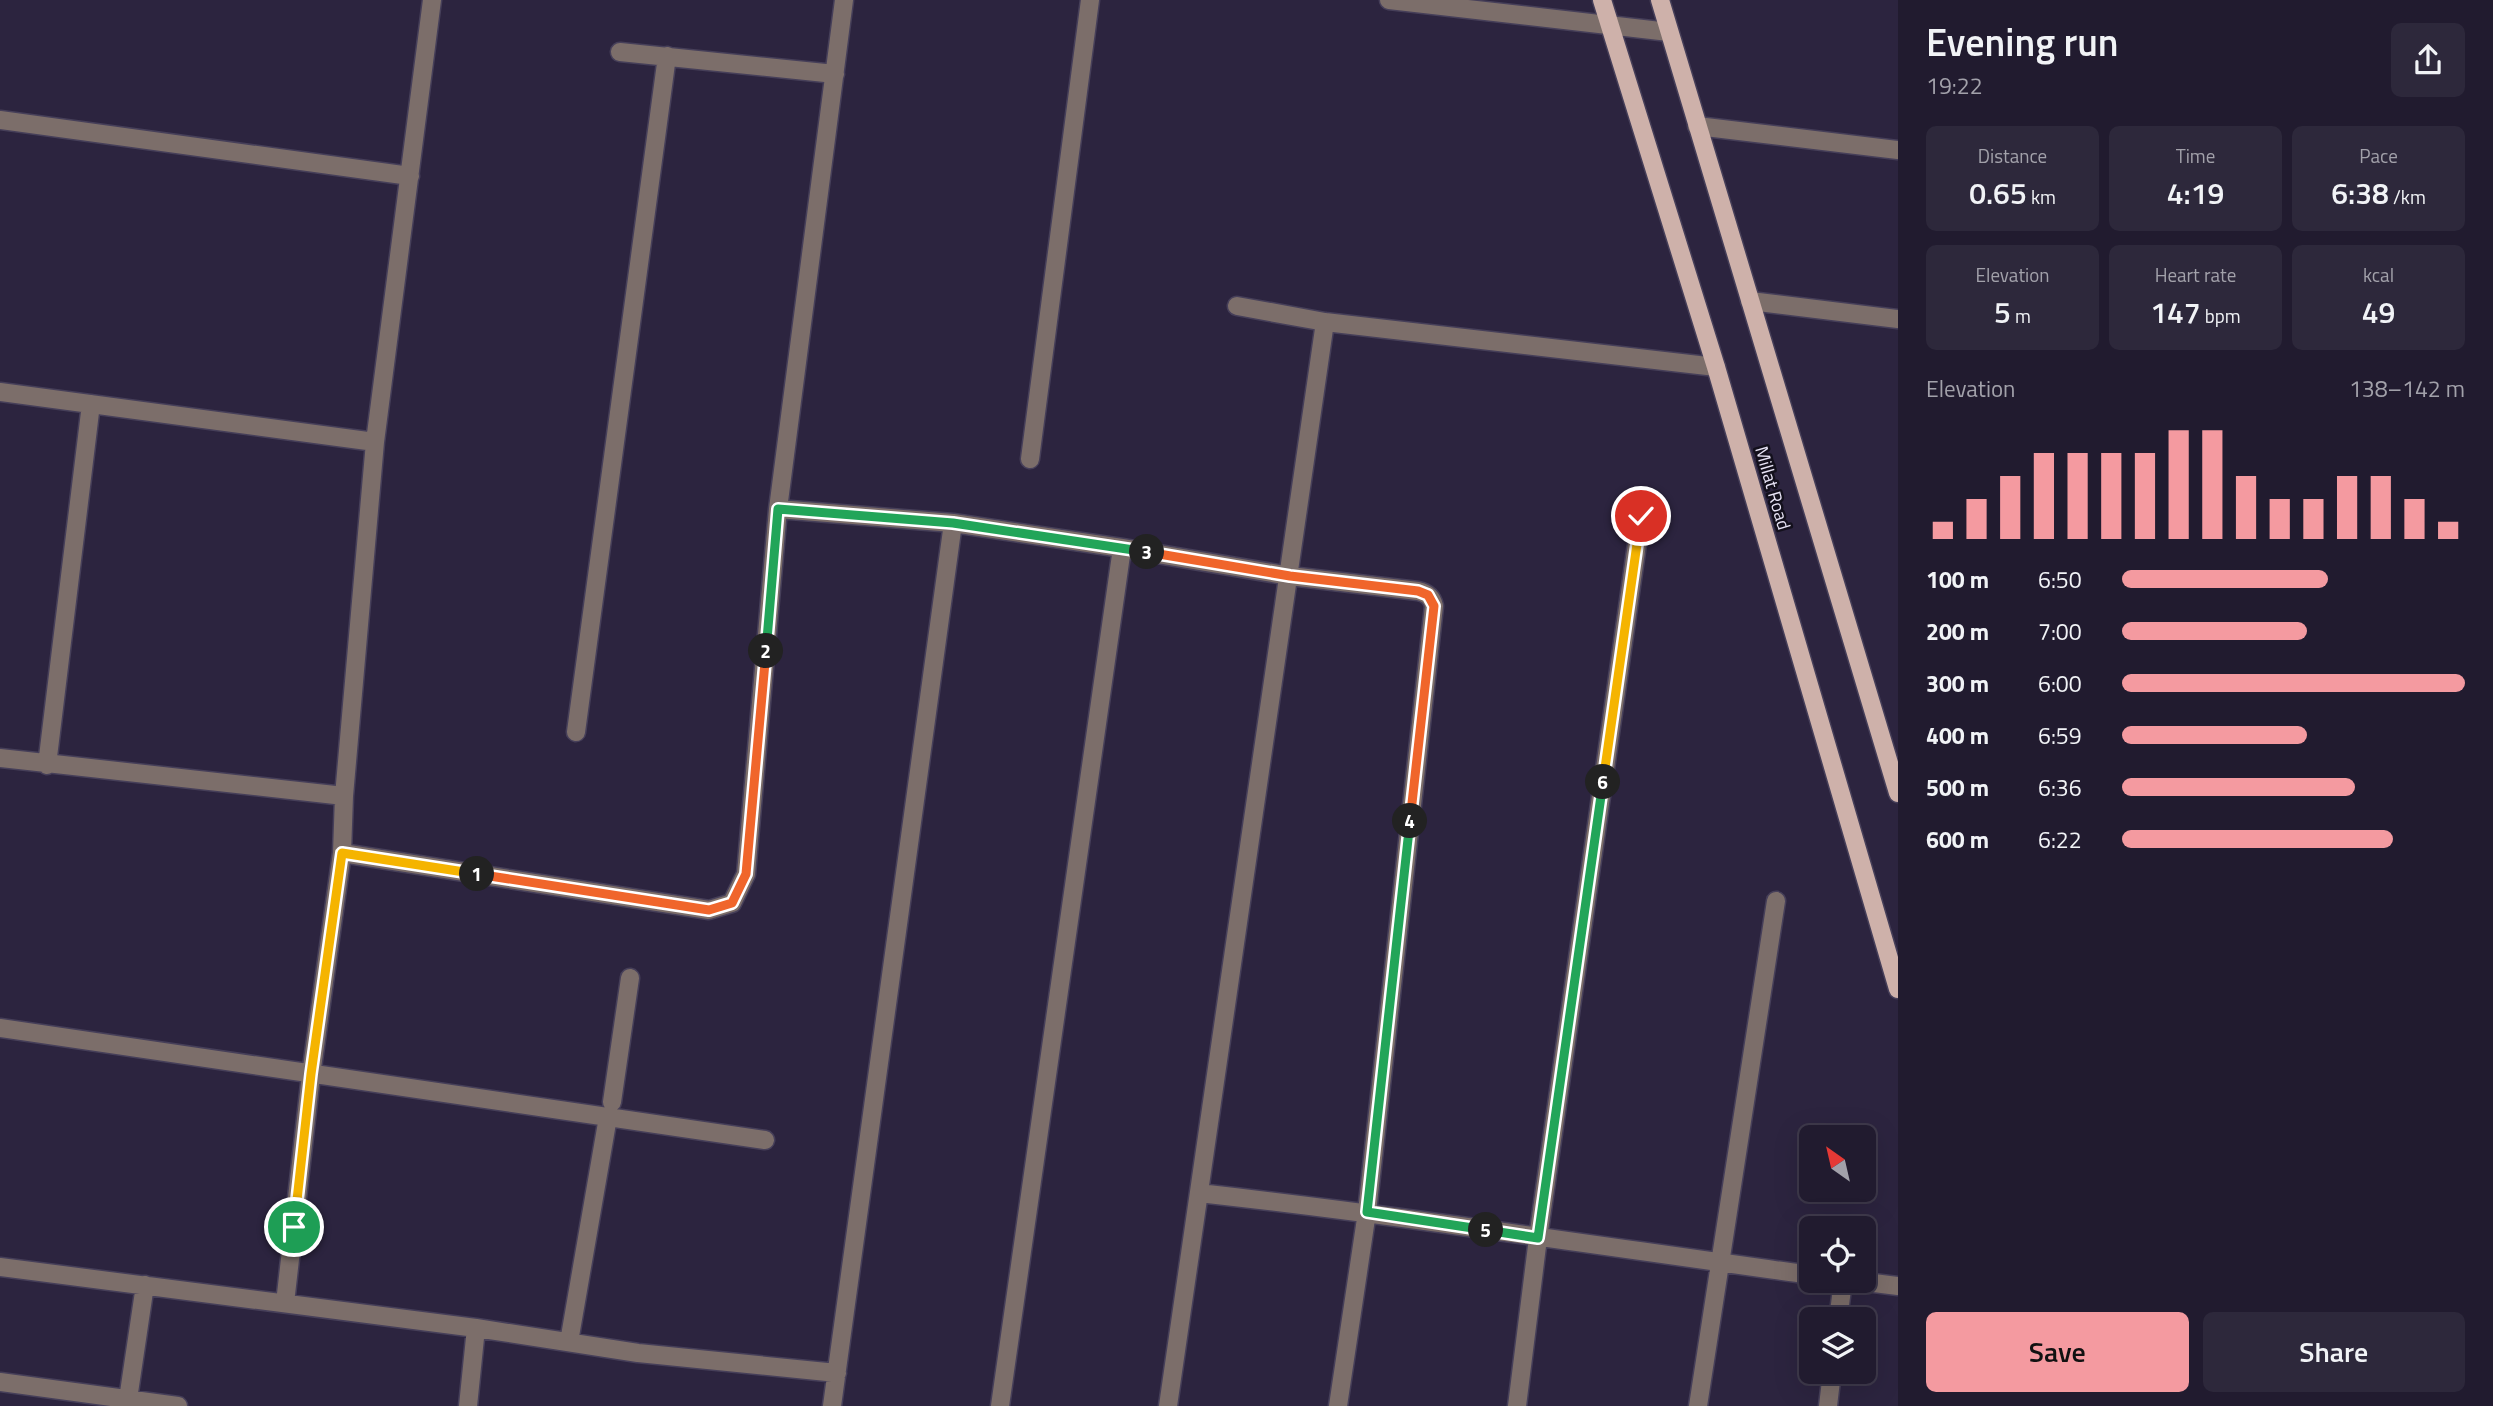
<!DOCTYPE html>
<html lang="en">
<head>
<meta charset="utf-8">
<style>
	body { margin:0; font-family:"Titillium Web",sans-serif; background:#2d283b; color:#f1f3f6; height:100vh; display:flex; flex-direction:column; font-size:26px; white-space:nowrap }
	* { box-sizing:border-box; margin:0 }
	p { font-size:23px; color:#a2a1aa }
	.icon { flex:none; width:38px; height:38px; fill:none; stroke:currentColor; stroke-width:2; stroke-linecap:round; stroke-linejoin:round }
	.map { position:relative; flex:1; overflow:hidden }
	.details { display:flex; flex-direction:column; background:#211b2f; width:595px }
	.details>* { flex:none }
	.needle { width:46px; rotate:326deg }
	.tools { position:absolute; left:1799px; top:1125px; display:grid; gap:14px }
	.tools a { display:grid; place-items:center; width:77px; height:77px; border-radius:10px; background:#211b2f; box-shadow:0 7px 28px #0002,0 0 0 2px #3e394b; font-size:35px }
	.pin { position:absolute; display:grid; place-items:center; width:60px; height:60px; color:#fff; margin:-30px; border:4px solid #fff; border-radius:50%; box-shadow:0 2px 7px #0007 }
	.km { position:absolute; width:35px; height:35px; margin:-18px; border-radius:50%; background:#222; color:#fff; font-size:19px; line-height:35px; text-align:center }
	.round { display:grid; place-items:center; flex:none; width:74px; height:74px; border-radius:10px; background:#2d283b }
	.overview { display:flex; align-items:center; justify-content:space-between; height:119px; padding:0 28px }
	h1 { font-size:38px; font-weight:600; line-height:52px }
	.metrics { display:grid; grid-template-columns:repeat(3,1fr); gap:10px; height:119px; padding:7px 28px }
	.metrics div { display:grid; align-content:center; border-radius:10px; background:#2d283b; text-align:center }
	.metrics b { font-size:30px; font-weight:600 }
	.metrics small { font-size:19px; font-weight:400 }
	.metrics p { font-size:19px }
	.chart { height:196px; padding:14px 28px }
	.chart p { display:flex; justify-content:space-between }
	.chart svg { width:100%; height:126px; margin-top:7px; stroke:#f49aa0; stroke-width:6 }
	.primary-button { display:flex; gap:14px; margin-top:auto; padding:14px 28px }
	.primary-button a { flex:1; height:80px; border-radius:10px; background:#f49aa0; color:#111; font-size:28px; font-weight:600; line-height:80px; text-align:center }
	.primary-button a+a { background:#2d283b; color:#f1f3f6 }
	ul { padding:0 28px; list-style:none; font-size:23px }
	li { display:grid; grid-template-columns:112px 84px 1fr; align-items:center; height:52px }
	li i { height:18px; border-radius:9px; background:#f49aa0 }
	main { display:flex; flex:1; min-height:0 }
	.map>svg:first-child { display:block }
</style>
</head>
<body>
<main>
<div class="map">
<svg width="1898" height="1406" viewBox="0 0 1898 1406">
	<rect width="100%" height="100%" fill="#2c243f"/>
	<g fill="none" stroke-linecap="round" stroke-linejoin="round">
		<defs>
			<path id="minor" d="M1389 0 1669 32
				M620 52 835 74
				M0 120 410 176
				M1697 126 1898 150
				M1750 301 1898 319
				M1237 306 1325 322 1716 367
				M0 392 375 442
				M1030 459 1090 0
				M778 509 953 523 1122 548 1290 576 1418 591C1427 593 1432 597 1434 606L1367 1212 1338 1406
				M576 732 667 56
				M0 758 344 796
				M47 765 91 404
				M342 853 709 910 732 903 746 874 778 509 844 0
				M0 1028 765 1140
				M612 1102 630 978
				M1199 1193C1404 1216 1607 1247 1811 1275
				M0 1267 476 1328 638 1353 837 1373
				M1858 1281 1898 1286
				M285 1303 311 1075 342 853 344 796 375 442 432 0
				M1838 1320 1843 1281
				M569 1342 608 1117
				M0 1382 178 1406
				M127 1406 145 1285
				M468 1406 476 1328
				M832 1406 953 523
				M1000 1406 1122 548
				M1168 1406 1325 322
				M1517 1406 1538 1238 1641 516
				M1698 1406 1776 901
				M1828 1406 1832 1372"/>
			<path id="major" d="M1602 0 1716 367 1898 989
				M1660 0 1898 793"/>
		</defs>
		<use href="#minor" stroke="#463f59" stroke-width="21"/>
		<use href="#major" stroke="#463f59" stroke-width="21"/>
		<use href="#minor" stroke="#7c6e6a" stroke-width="18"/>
		<use href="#major" stroke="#ceb1aa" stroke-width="18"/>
	</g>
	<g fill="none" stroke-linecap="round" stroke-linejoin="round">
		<defs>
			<path id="split-1" d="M294 1227 311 1074 342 853 477 874"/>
			<path id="split-2" d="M477 874 709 910 732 903 746 874 766 651"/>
			<path id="split-3" d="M766 651 778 509 953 523 1147 552"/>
			<path id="split-4" d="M1147 552 1290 576 1418 591 1428 595 1434 606 1410 821"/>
			<path id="split-5" d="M1410 821 1367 1212 1486 1230"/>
			<path id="split-6" d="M1486 1230 1538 1238 1603 782"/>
			<path id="split-7" d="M1603 782 1641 516"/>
		</defs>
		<use href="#split-1" stroke="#fff" stroke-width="14"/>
		<use href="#split-2" stroke="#fff" stroke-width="14"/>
		<use href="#split-3" stroke="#fff" stroke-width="14"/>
		<use href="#split-4" stroke="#fff" stroke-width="14"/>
		<use href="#split-5" stroke="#fff" stroke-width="14"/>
		<use href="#split-6" stroke="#fff" stroke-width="14"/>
		<use href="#split-7" stroke="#fff" stroke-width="14"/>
		<use href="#split-1" stroke="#f5b400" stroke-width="9"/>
		<use href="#split-2" stroke="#f0652b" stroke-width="9"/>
		<use href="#split-3" stroke="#22a559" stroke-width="9"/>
		<use href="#split-4" stroke="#f0652b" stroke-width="9"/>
		<use href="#split-5" stroke="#22a559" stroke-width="9"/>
		<use href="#split-6" stroke="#22a559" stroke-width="9"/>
		<use href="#split-7" stroke="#f5b400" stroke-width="9"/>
	</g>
	<g text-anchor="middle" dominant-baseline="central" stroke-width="5" stroke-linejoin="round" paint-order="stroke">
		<g font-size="18" fill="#e9e5f7" stroke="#13101c">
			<text transform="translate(1773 488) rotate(74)">Millat Road</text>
		</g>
	</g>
</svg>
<div class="tools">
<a><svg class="needle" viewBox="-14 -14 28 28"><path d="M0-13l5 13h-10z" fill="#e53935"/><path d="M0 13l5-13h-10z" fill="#a2a1aa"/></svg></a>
<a><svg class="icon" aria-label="locate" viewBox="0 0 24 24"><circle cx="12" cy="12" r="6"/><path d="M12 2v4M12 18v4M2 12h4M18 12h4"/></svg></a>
<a><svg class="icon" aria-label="layers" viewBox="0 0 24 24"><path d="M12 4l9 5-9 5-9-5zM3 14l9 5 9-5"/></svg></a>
</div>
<div class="pin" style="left:294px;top:1227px;background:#1e9e55"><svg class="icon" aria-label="arrive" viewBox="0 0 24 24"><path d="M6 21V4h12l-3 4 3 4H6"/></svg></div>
<div class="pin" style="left:1641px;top:516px;background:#d93025"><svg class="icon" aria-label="check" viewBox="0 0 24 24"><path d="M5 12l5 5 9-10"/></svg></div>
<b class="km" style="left:477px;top:874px">1</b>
<b class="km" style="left:766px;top:651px">2</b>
<b class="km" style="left:1147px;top:552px">3</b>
<b class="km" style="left:1410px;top:821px">4</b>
<b class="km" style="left:1486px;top:1230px">5</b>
<b class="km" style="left:1603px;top:782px">6</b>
</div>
<section class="details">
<div class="overview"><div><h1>Evening run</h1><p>19:22</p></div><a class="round"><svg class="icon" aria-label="share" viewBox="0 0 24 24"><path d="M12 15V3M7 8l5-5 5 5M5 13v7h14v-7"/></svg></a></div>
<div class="metrics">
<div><p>Distance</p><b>0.65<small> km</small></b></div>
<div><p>Time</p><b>4:19</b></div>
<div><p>Pace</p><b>6:38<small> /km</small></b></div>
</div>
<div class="metrics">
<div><p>Elevation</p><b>5<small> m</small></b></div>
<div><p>Heart rate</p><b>147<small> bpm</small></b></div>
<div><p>kcal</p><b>49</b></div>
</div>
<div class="chart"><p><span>Elevation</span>138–142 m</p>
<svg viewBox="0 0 160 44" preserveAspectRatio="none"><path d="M5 44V38M15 44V30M25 44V22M35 44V14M45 44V14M55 44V14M65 44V14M75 44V6M85 44V6M95 44V22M105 44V30M115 44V30M125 44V22M135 44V22M145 44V30M155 44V38"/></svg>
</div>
<ul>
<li><b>100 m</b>6:50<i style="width:60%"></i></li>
<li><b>200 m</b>7:00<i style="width:54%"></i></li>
<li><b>300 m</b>6:00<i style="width:100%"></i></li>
<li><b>400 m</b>6:59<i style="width:54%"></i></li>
<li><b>500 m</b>6:36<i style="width:68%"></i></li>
<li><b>600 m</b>6:22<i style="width:79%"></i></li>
</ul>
<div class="primary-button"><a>Save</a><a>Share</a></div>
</section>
</main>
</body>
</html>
